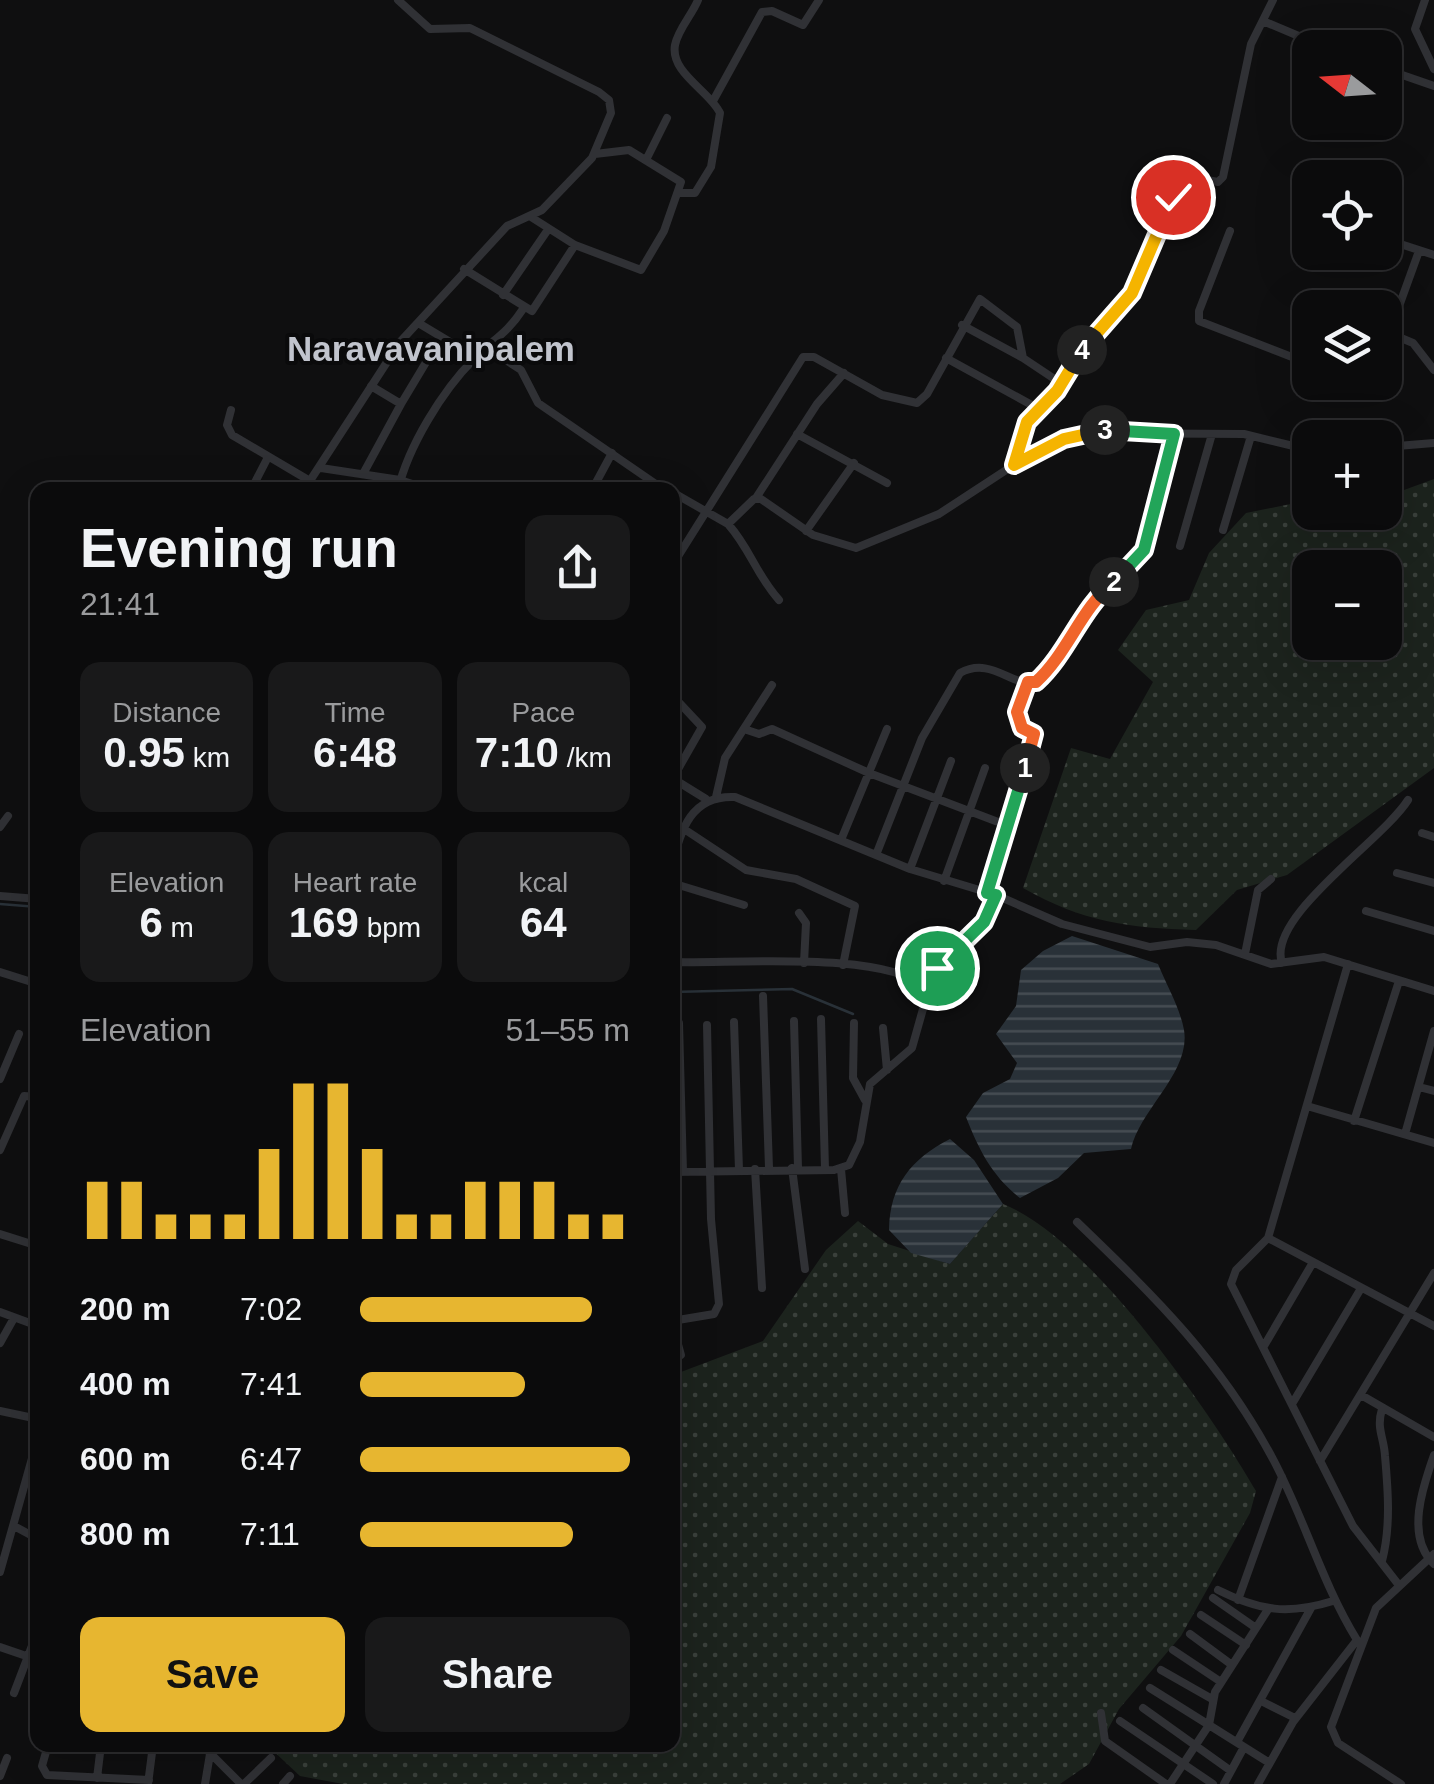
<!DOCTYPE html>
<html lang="en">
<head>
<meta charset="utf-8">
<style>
	body { margin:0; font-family:Helvetica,sans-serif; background:#19191a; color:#f1f3f6; height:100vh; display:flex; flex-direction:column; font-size:38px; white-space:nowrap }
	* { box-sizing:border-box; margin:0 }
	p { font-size:32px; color:#9a9b9d }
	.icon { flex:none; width:55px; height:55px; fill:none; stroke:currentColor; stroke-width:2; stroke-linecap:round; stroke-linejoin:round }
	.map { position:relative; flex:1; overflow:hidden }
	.sheet { position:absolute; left:30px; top:482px; width:650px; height:1270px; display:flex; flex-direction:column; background:#0b0b0c; border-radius:20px; box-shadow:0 10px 40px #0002,0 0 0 2px #2b2b2d }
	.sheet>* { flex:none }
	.needle { width:65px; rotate:287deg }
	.controls { position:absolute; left:1292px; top:30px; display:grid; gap:20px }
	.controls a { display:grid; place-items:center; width:110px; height:110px; border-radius:20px; background:#0b0b0c; box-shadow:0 10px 40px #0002,0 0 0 2px #2b2b2d; font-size:50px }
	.pin { position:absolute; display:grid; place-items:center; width:85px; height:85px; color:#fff; margin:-42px; border:5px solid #fff; border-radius:50%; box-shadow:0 2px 10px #0007 }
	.km { position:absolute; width:50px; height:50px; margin:-25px; border-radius:50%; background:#222; color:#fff; font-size:28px; line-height:50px; text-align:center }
	.round { display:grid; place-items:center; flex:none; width:105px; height:105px; border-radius:20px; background:#19191a }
	.summary { display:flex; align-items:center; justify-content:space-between; height:170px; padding:0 50px }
	h1 { font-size:55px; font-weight:800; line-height:75px }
	.figures { display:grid; grid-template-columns:repeat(3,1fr); gap:15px; height:170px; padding:10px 50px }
	.figures div { display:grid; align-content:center; border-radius:20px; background:#19191a; text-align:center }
	.figures b { font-size:42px; font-weight:800 }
	.figures small { font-size:28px; font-weight:400 }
	.figures p { font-size:28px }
	.chart { height:280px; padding:20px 50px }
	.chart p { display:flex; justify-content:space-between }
	.chart svg { width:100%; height:180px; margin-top:10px; stroke:#e7b630; stroke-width:6 }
	.cta { display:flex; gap:20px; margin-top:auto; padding:20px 50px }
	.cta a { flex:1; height:115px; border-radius:20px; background:#e7b630; color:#111; font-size:40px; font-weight:800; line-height:115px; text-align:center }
	.cta a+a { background:#19191a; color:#f1f3f6 }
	ul { padding:0 50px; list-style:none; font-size:32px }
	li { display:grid; grid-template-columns:160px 120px 1fr; align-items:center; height:75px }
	li i { height:25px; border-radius:12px; background:#e7b630 }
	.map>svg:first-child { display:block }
</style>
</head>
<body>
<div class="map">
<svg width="1434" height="1784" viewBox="0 0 1434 1784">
	<defs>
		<pattern id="green-dots" width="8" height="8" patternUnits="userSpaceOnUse" patternTransform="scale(2.5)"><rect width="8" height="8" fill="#1c231d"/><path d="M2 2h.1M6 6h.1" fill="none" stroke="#3a403b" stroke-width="1.8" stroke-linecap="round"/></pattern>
		<pattern id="water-rules" width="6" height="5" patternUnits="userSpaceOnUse" patternTransform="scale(2.5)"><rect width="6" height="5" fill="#293138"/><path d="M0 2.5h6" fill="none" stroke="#454c52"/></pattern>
	</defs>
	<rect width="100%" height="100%" fill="#0f0f10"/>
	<path fill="url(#green-dots)" fill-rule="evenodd" d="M1434 479V768L1287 875 1237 890 1196 930C1128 928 1083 922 1023 888L1071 748 1110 759 1153 682 1118 650 1146 610 1189 600 1209 553 1246 513 1310 500V512H1385V497ZM1310 568H1385V642H1310Z
		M1003 1204C1089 1237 1210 1411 1256 1491L1250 1513 1181 1636 1119 1709 1089 1764 1060 1784H343L300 1776 267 1745H672L673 1375 763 1341 826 1250 858 1221 888 1244 950 1264Z"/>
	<path fill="url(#water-rules)" d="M1072 936 1158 964C1166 984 1180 1008 1184 1030 1191 1072 1140 1109 1131 1149L1084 1153 1058 1178 1020 1198C992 1176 979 1150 966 1117L983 1093 1010 1079 1017 1063 996 1034 1016 1006 1021 970 1043 951Z
		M950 1139 974 1160 1003 1204 950 1264 911 1253 889 1230C890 1185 911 1159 950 1139Z"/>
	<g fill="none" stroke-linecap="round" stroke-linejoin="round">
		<path stroke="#293138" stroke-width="2.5" d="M0 904 38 907
			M672 992 792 989 853 1014"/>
		<path stroke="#303135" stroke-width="8" d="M1425 0 1415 29 1434 69
			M1263 21 1327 48
			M1385 69 1434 86
			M713 101 762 12 772 11 803 25 819 0
			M647 158 667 118
			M680 193H695L711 167 720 113C710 91 670 73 675 45 678 29 692 15 698 0
			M531 217 575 245 641 270 664 231 681 182 629 150 595 154
			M1230 231 1199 311V321L1310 364
			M1385 239 1434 255
			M464 269 532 311 575 245
			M503 295 547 231
			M420 324 475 357
			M962 325 1023 358
			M1389 333 1413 343 1434 370
			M1385 345 1419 251
			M489 349 521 370 538 403 663 489
			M946 358 1039 409
			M371 386 401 404 431 354
			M231 410 227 425 232 435 310 481
			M797 434 887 483
			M1385 447 1434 443
			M1014 465 1027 422 1050 400 1090 339 1129 298 1167 207 1190 177 1218 182 1223 177 1251 44 1273 0
			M321 468 400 480 431 490
			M363 474 401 404
			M251 490 267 459
			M304 490 400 342 507 226 542 210 592 158 611 113 609 100 599 92 470 28 430 29 398 0
			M398 490C408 447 442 391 474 359 493 339 506 335 523 309
			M592 490 612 453
			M672 492 728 524 754 499H761L813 535 856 548 939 514 1029 455 1086 433 1244 434 1310 450
			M756 498 817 404 844 373
			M728 524C751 550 755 573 779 600
			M1223 530 1251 436
			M806 531 854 463
			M1180 546 1212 434
			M672 566 803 357H814L882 395 917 403 927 394 980 299 1017 327 1023 358 1062 384
			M672 695 702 727 673 778
			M747 730 759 734 772 729 869 773 1006 825
			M672 778 706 799
			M716 797 725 758 772 685
			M0 827 8 816
			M684 829 746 870 796 879 855 906 843 965
			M1422 833 1434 837
			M841 840 887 729
			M876 855 922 738 960 673C991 656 1012 687 1034 682 1056 677 1082 620 1094 602 1106 582 1131 574 1143 553 1161 519 1166 471 1175 433
			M672 866C681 829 691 795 735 797L910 869 996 895 1062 924 1150 947 1187 942 1216 945 1271 964 1324 957 1434 991
			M910 869 951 761
			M1397 873 1434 883
			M944 881 985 768
			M672 883 744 905
			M987 893 1035 739 1033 733 1022 728 1017 713 1028 682
			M0 896 38 899
			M1366 911 1434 931
			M799 913 806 923 804 963
			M1245 954 1258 890 1271 879
			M672 962C735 964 881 950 928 988
			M1282 963C1266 917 1382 841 1408 800
			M1348 964 1268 1238 1236 1270 1231 1284 1353 1526 1398 1584
			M0 972 38 984
			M763 996 769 1168
			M821 1019 825 1169
			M794 1021 798 1168
			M734 1022 739 1170
			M679 1023 683 1172
			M854 1023 853 1078 865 1100
			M883 1028 887 1070
			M0 1079 19 1034
			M1419 1087 1434 1091
			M1307 1106 1434 1143
			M1354 1121 1399 981
			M1405 1134 1434 1031
			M0 1150 24 1096 38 1097
			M792 1168 805 1269
			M755 1169 762 1288
			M841 1169 845 1213
			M672 1172 834 1170 849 1165 860 1142 870 1084 912 1048 932 977 984 922 996 895
			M1077 1222C1157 1299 1221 1361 1274 1461 1305 1520 1322 1583 1357 1640
			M0 1234 38 1246
			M1268 1238 1434 1326
			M0 1312 38 1326
			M672 1321 714 1314 719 1304 711 1219 707 1025
			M672 1323 681 1355 672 1361
			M0 1343 14 1318
			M1264 1346 1312 1264
			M1361 1395 1434 1437
			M1292 1404 1360 1290
			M0 1411 38 1419
			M1434 1455C1423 1486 1405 1537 1434 1564
			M1320 1461 1434 1273
			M14 1526 38 1539
			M1382 1561C1391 1527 1388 1490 1385 1456 1384 1437 1376 1429 1382 1409
			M0 1572 38 1437
			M1218 1590C1260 1611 1288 1615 1333 1601
			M1213 1598 1256 1628
			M1238 1600 1282 1477
			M1201 1615 1246 1645
			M1190 1634 1232 1665
			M0 1647 38 1660
			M1173 1650 1221 1682
			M1161 1670 1212 1699
			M1150 1688 1268 1762
			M14 1693 38 1630
			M1261 1701 1295 1718
			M1143 1708 1231 1771
			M1101 1713 1105 1741 1166 1784
			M1120 1721 1213 1784
			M1237 1742 1311 1608
			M48 1745 42 1766 47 1775 149 1780
			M202 1745 241 1784
			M0 1776 7 1758
			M97 1778 101 1745
			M148 1784 153 1745
			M205 1784 210 1754
			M244 1784 271 1758
			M283 1784 290 1776
			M1170 1784 1209 1725 1215 1692 1267 1611
			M1224 1784 1244 1747
			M1258 1784 1293 1722 1357 1640
			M1401 1784 1338 1743 1331 1727 1376 1608 1434 1554"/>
	</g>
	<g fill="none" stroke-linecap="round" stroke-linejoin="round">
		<defs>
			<path id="split-1" d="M937 968 984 922 996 895 987 893 1025 768"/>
			<path id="split-2" d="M1025 768 1034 734 1022 728 1017 712 1028 682H1036C1068 653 1081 608 1114 582"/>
			<path id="split-3" d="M1105 430 1174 434 1144 550 1114 582"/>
			<path id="split-4" d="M1082 350 1057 391 1027 422 1014 465 1064 439 1105 430"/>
			<path id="split-5" d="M1082 350 1132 293 1173 197"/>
		</defs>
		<use href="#split-1" stroke="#fff" stroke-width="20"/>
		<use href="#split-2" stroke="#fff" stroke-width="20"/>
		<use href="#split-3" stroke="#fff" stroke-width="20"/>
		<use href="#split-4" stroke="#fff" stroke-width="20"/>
		<use href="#split-5" stroke="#fff" stroke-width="20"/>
		<use href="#split-1" stroke="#22a559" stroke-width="12"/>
		<use href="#split-2" stroke="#f0652b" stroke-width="12"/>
		<use href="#split-3" stroke="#22a559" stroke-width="12"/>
		<use href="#split-4" stroke="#f5b400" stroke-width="12"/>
		<use href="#split-5" stroke="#f5b400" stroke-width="12"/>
	</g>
	<g text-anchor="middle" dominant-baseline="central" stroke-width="8" stroke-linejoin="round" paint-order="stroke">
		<g font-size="35" font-weight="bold" fill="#c1c4cd" stroke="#0a0a0b">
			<text x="431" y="348">Naravavanipalem</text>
		</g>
	</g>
</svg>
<div class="controls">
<a><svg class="needle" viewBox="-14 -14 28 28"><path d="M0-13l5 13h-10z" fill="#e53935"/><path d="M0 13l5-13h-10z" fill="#9a9b9d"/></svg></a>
<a><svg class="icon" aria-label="locate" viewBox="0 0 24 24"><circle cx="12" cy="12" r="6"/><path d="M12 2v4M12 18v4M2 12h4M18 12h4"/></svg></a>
<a><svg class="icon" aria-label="layers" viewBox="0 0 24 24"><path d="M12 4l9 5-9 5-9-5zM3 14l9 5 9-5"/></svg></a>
<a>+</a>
<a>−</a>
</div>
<div class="pin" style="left:937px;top:968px;background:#1e9e55"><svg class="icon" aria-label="arrive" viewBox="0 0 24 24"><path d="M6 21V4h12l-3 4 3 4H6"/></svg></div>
<div class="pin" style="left:1173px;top:197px;background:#d93025"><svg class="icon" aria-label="check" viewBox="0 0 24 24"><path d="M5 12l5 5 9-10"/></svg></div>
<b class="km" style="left:1025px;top:768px">1</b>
<b class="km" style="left:1114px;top:582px">2</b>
<b class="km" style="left:1105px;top:430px">3</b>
<b class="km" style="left:1082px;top:350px">4</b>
<section class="sheet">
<div class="summary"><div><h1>Evening run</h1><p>21:41</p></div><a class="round"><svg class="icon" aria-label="share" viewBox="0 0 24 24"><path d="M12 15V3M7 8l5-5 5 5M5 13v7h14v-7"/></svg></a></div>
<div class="figures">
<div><p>Distance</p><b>0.95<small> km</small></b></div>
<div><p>Time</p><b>6:48</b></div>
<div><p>Pace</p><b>7:10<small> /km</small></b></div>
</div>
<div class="figures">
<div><p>Elevation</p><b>6<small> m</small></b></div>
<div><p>Heart rate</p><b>169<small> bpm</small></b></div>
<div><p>kcal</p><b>64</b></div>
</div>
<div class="chart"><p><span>Elevation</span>51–55 m</p>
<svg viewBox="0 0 160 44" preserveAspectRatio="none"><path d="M5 44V30M15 44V30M25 44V38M35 44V38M45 44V38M55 44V22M65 44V6M75 44V6M85 44V22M95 44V38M105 44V38M115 44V30M125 44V30M135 44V30M145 44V38M155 44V38"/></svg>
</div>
<ul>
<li><b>200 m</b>7:02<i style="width:86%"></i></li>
<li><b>400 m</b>7:41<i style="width:61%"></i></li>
<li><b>600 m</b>6:47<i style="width:100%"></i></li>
<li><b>800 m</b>7:11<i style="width:79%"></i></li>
</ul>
<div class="cta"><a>Save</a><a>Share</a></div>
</section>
</div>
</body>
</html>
